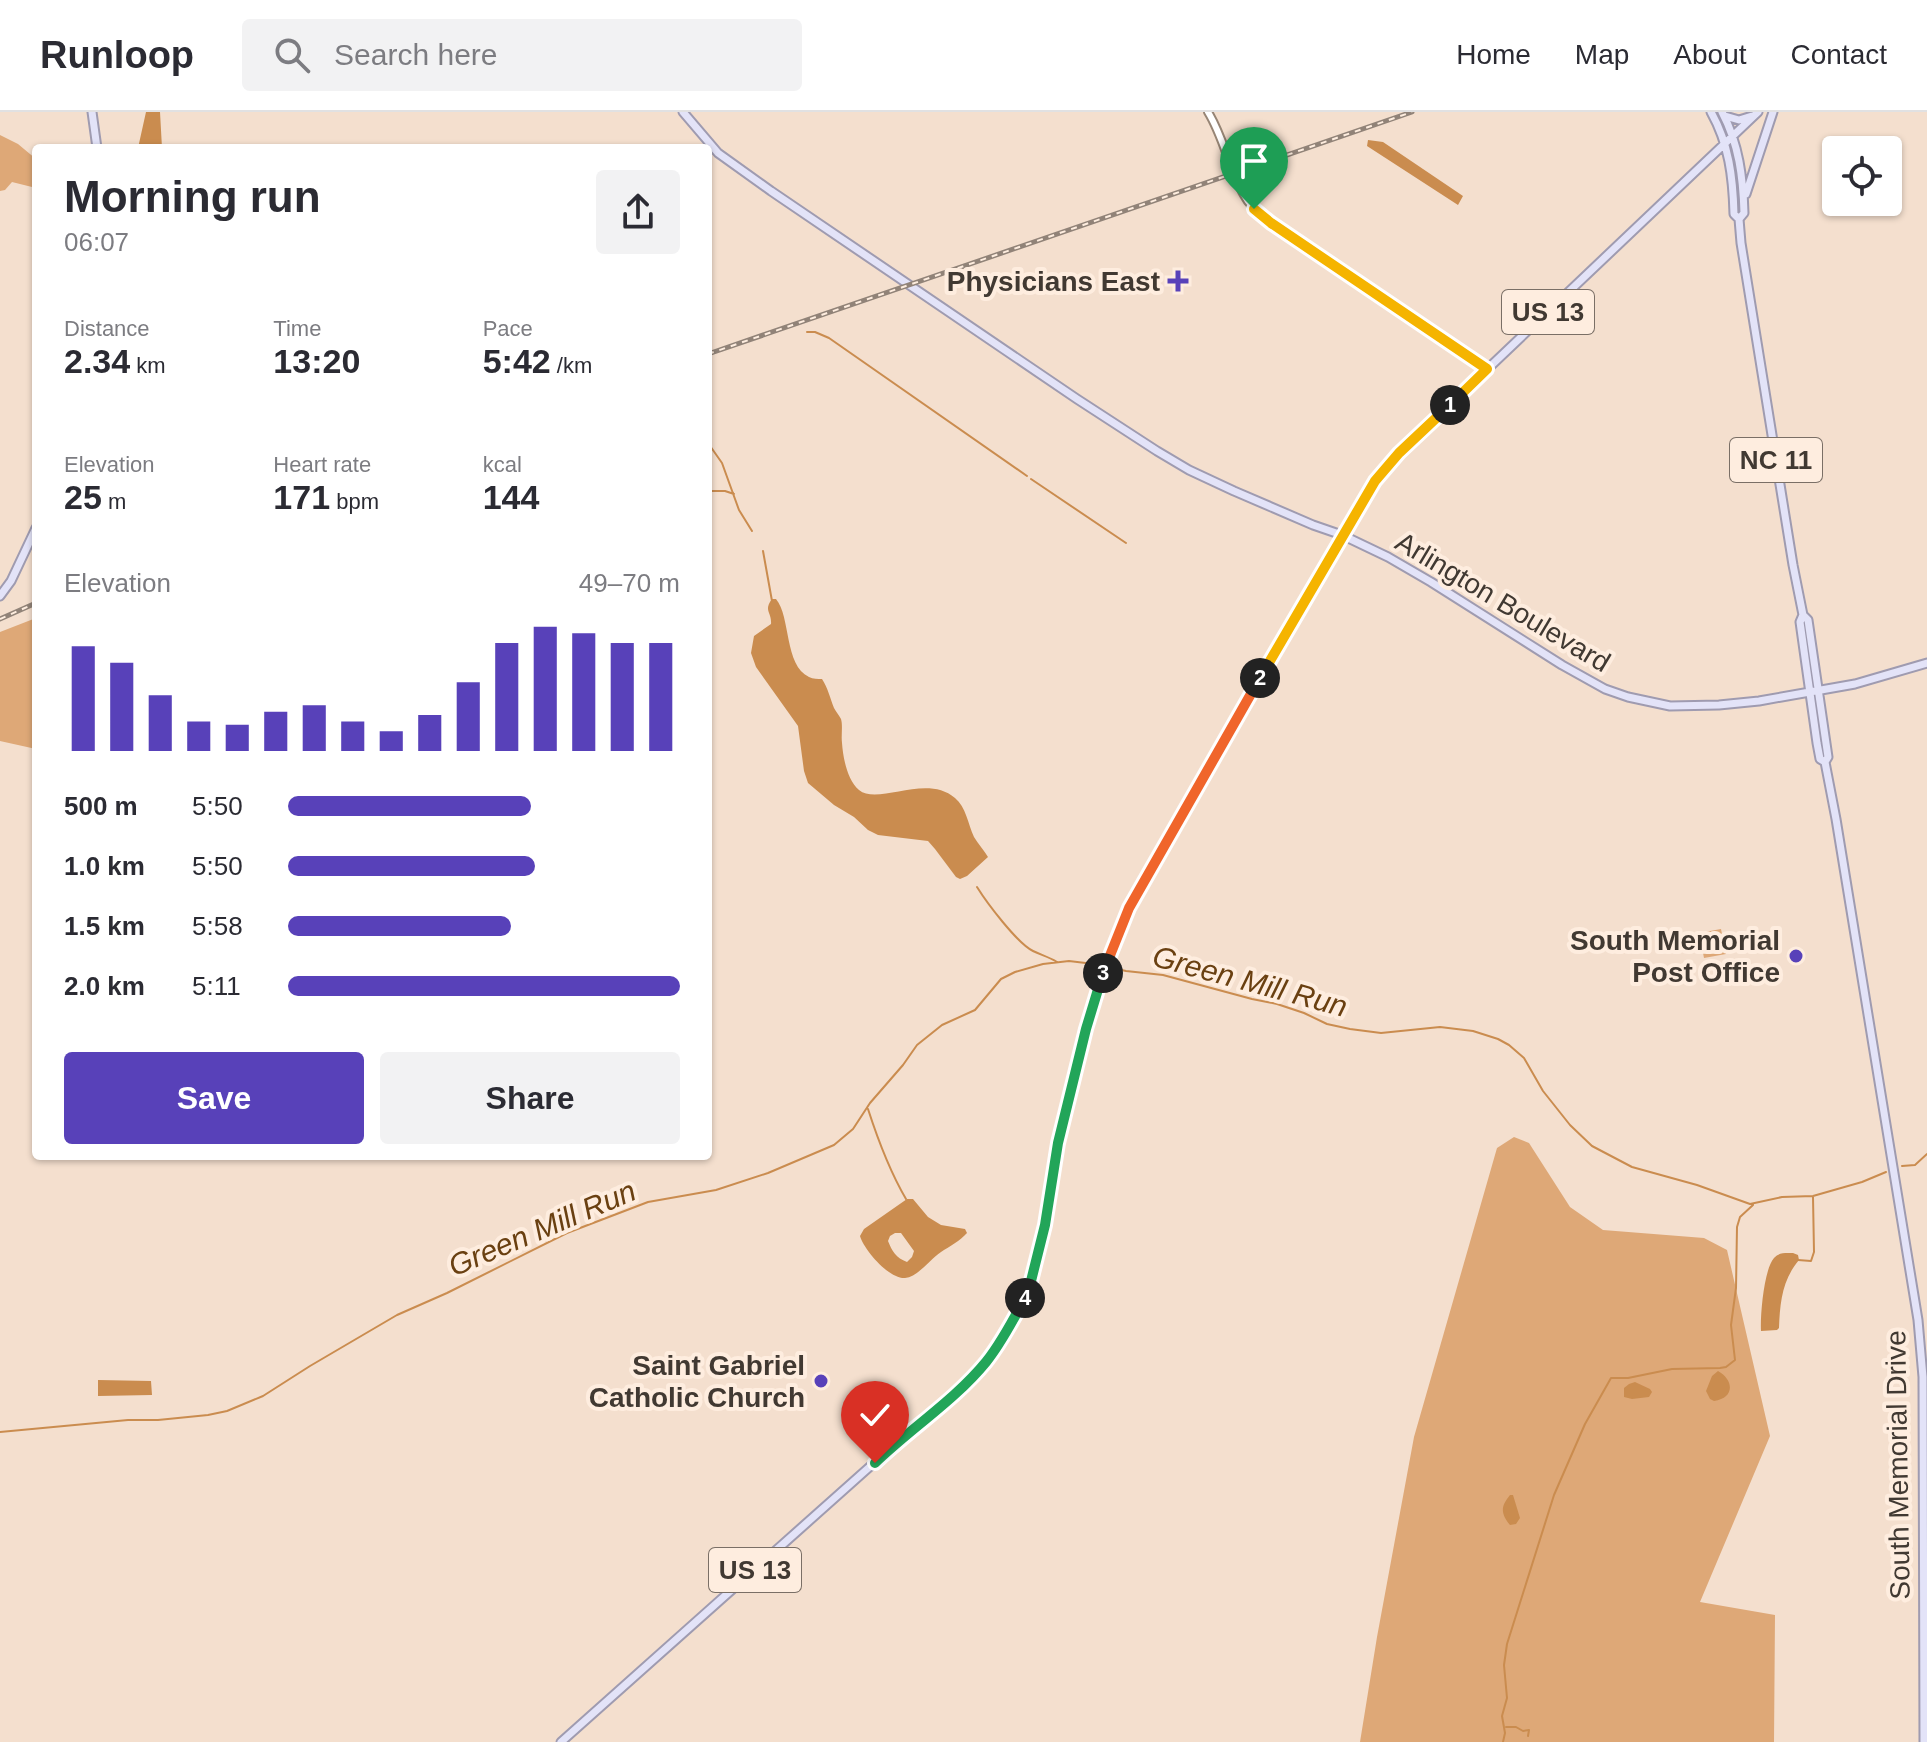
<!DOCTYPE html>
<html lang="en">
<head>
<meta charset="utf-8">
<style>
	body { margin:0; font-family:Helvetica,sans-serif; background:#f2f2f3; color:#2b2b33; height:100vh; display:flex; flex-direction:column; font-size:30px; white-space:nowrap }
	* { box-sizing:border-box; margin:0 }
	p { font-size:26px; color:#7c7c81 }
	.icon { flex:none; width:44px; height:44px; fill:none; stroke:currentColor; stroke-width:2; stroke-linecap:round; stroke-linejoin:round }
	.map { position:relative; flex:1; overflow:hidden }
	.sheet { position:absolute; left:32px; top:32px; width:680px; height:1016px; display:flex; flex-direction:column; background:#fff; border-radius:8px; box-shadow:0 2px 6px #0004 }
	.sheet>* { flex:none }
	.fabs { position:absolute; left:1822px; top:24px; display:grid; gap:16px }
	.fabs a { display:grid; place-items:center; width:80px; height:80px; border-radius:8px; background:#fff; box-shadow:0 2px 6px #0004; font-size:40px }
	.pin { position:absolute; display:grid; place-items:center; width:68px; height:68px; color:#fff; margin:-82px -34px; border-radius:50% 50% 50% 0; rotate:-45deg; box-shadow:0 0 8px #0007 }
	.pin .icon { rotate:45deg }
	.km { position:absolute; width:40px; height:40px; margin:-20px; border-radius:50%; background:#222; color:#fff; font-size:22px; line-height:40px; text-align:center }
	.round { display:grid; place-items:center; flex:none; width:84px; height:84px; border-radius:8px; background:#f2f2f3 }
	.summary { display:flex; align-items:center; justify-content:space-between; height:136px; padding:0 32px }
	h1 { font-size:44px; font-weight:700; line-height:60px }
	.stats { display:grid; grid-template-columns:repeat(3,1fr); gap:12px; height:136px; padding:8px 32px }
	.stats div { display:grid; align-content:center }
	.stats b { font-size:34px; font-weight:700 }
	.stats small { font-size:22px; font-weight:400 }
	.stats p { font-size:22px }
	.chart { height:224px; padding:16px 32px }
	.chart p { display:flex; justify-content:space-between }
	.chart svg { width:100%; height:144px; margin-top:8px; stroke:#5841b9; stroke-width:6 }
	.primary-button { display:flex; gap:16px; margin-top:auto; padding:16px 32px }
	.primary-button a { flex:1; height:92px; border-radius:8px; background:#5841b9; color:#fff; font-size:32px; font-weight:700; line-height:92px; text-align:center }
	.primary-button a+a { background:#f2f2f3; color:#2b2b33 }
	ul { padding:0 32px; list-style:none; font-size:26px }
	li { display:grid; grid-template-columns:128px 96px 1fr; align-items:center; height:60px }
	li i { height:20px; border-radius:10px; background:#5841b9 }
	header { display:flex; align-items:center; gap:48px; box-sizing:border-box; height:112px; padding:0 40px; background:#fff; border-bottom:2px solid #e1e1e2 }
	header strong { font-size:38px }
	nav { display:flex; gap:44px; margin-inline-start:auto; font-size:28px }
	.search { width:560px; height:72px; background:#f2f2f3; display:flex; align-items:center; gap:20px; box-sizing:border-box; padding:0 28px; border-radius:8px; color:#7c7c81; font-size:30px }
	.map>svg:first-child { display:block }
</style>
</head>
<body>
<header>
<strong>Runloop</strong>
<div class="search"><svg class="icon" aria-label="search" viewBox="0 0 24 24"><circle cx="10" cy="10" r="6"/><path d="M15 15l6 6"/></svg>Search here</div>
<nav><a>Home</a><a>Map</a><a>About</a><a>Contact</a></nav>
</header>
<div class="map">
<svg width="1927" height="1630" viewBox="0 0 1927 1630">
	<rect width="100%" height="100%" fill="#f4dfce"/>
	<path fill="#dea877" d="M0 23 18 32 36 47V76L12 70 5 78 0 79Z
		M36 506V637L0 629V520Z
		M1721 817 1726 842 1704 846 1699 821Z
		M1514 1025 1529 1031 1570 1095 1603 1118 1704 1126 1727 1138 1770 1324 1700 1490 1775 1503 1774 1630H1360L1377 1525 1414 1325 1497 1036Z"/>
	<path fill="#ca8c4f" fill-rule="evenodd" d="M146 0H160L162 36H138Z
		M1368 28 1383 30 1463 84 1458 93 1367 34Z
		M772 487H776C791 505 784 553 809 565 813 567 818 567 822 567 828 576 830 586 834 596 836 600 839 603 841 607 843 614 841 623 842 631 843 645 847 668 859 678 878 694 926 661 955 686 966 695 968 712 974 725 978 732 984 738 988 745L967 764 960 767 956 765 935 737 928 729 878 723 868 718 854 705 834 693 808 671 804 659 798 614 756 555 751 541 754 524 771 512C772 500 763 499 772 487Z
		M907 1087H913L928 1105 941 1113 965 1117 967 1121C960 1129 950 1134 941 1140 930 1147 918 1165 905 1166 889 1167 864 1138 860 1124L864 1117ZM895 1121H901L914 1139 912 1145 907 1150C896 1146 892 1139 888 1129L890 1124Z
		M1793 1141 1798 1143 1799 1148C1782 1168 1780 1191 1779 1216L1777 1218 1761 1219C1760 1204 1764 1157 1774 1146 1779 1140 1786 1141 1793 1141Z
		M1718 1259C1734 1268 1735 1286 1714 1289L1710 1287 1706 1279 1712 1264Z
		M98 1268 151 1269 152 1283 98 1284Z
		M1635 1270 1650 1277 1652 1280 1649 1285 1632 1287 1624 1285V1276L1629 1272Z
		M1510 1383H1513L1520 1406 1516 1412 1510 1413C1501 1402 1500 1395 1510 1383Z"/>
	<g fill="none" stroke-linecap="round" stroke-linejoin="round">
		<path stroke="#ca8c4f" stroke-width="2" d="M807 220H815L829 226 1027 364
			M708 331 722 351 739 398 752 419
			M1031 367 1126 431
			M708 379H725L734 382
			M763 439 772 489
			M977 775C987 791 1017 831 1033 839 1041 843 1049 845 1057 850
			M1108 855 1126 859 1163 863 1252 887 1277 892 1304 901 1327 912 1350 917 1381 921 1440 915 1473 919 1498 927 1509 933 1524 946 1543 979 1570 1013 1592 1034 1632 1055 1697 1073 1750 1092 1782 1085 1813 1084 1862 1070 1886 1060
			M868 997C878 1028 889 1058 906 1087
			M1902 1054 1915 1053 1927 1042
			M1798 1148 1811 1149 1814 1140 1813 1085
			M0 1320 128 1308H158L208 1303 227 1299 263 1284 310 1254 397 1203 447 1181 567 1121 648 1090 716 1078 768 1061 834 1033 853 1017 870 991 903 953 917 933 942 913 975 898 1001 867 1015 860 1043 852 1069 849 1102 853
			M1506 1615H1516L1523 1619 1529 1618 1528 1624
			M1503 1630 1505 1621 1502 1604 1507 1586 1504 1553 1507 1532 1554 1383 1585 1312 1611 1266H1628L1672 1257 1720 1256 1726 1255 1735 1248 1731 1213 1736 1176 1737 1115 1740 1105 1753 1093"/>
		<defs>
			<path id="minor" d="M1208 0C1224 26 1229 57 1244 83 1250 95 1261 102 1271 111L1487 257"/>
			<path id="major" d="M92 0 97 36
				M683 0 718 41 771 79 1077 287 1157 339 1189 358 1234 379 1313 413 1342 423 1388 445 1431 470 1562 553 1605 577 1628 585 1670 594 1719 593 1759 589 1855 572 1927 551
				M1711 0C1729 32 1733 65 1734 102L1739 107 1741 131 1793 453 1803 503 1808 508 1828 645 1825 650
				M1722 0C1739 32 1743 66 1744 101L1739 107
				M1725 4 1739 8 1752 4
				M1746 82 1773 0
				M0 484 11 469 36 416
				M1803 503 1800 510 1817 631 1820 647 1825 650 1836 707 1918 1208 1923 1265 1924 1630
				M561 1630 893 1334 941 1293 984 1252 1008 1218 1029 1177 1045 1113 1058 1031 1086 917 1104 856 1129 796 1239 602 1375 369 1399 341 1758 0"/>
		</defs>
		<use href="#minor" stroke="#978575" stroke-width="10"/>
		<use href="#major" stroke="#9f9bb0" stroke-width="11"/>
		<use href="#minor" stroke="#fff" stroke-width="6"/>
		<use href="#major" stroke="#e3e3f8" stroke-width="7"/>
		<defs>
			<path id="rail" d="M708 242 1412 0
				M0 507 36 491"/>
		</defs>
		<use href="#rail" stroke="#918378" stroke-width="5"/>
		<use href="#rail" stroke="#feeddf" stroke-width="2" stroke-dasharray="6" stroke-linecap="butt"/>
	</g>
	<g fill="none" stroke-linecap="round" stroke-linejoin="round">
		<defs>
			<path id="split-1" d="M1254 97 1271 111 1487 257 1450 293"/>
			<path id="split-2" d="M1260 566 1375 369 1399 341 1450 293"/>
			<path id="split-3" d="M1103 861 1129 796 1260 566"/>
			<path id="split-4" d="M1025 1186 1029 1177 1045 1113 1058 1031 1086 917 1103 861"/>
			<path id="split-5" d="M875 1351C910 1317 955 1288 986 1250 1002 1230 1013 1208 1025 1186"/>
		</defs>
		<use href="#split-1" stroke="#fff" stroke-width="16"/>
		<use href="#split-2" stroke="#fff" stroke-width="16"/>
		<use href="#split-3" stroke="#fff" stroke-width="16"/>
		<use href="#split-4" stroke="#fff" stroke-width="16"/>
		<use href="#split-5" stroke="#fff" stroke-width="16"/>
		<use href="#split-1" stroke="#f5b400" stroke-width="10"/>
		<use href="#split-2" stroke="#f5b400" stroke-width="10"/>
		<use href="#split-3" stroke="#f0652b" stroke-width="10"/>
		<use href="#split-4" stroke="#22a559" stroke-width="10"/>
		<use href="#split-5" stroke="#22a559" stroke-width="10"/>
	</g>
	<g fill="#5841b9" stroke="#feeddf" stroke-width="3">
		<path d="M1174 157h8v8h8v8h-8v8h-8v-8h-8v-8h8z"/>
		<circle cx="1796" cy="844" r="8"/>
		<circle cx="821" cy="1269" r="8"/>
	</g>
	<g text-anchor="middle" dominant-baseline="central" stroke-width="8" stroke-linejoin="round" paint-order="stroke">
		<g fill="#feeddf" stroke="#7a6f66" stroke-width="2">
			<rect x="1502" y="178" width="92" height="44" rx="6"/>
			<rect x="1730" y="326" width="92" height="44" rx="6"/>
			<rect x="709" y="1436" width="92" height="44" rx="6"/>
		</g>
		<g font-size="26" font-weight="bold" fill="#413932">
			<text x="1548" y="200">US 13</text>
			<text x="1776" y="348">NC 11</text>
			<text x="755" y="1458">US 13</text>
		</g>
		<g font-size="28" font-weight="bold" fill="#413932" stroke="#feeddf" text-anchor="end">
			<text x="1160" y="169">Physicians East</text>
			<text x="1780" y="828">South Memorial<tspan x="1780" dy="32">Post Office</tspan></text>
			<text x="805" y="1253">Saint Gabriel<tspan x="805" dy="32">Catholic Church</tspan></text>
		</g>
		<g font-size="28" fill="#413932" stroke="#feeddf">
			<text transform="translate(1503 490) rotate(31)">Arlington Boulevard</text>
			<text transform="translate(1898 1353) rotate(-91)">South Memorial Drive</text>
		</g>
		<g font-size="30" font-style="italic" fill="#6a4011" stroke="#feeddf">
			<text transform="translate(1250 869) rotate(15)">Green Mill Run</text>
			<text transform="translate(542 1116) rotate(-23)">Green Mill Run</text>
		</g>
	</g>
</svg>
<div class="fabs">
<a><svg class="icon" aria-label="locate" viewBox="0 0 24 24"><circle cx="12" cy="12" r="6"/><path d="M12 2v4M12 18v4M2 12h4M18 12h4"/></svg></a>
</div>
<div class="pin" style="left:1254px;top:97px;background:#1e9e55"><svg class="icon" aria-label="arrive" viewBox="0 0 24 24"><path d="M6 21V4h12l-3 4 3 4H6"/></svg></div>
<div class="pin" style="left:875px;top:1351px;background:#d93025"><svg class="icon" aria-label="check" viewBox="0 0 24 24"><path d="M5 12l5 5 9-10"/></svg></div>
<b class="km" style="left:1450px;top:293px">1</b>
<b class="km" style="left:1260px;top:566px">2</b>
<b class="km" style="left:1103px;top:861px">3</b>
<b class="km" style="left:1025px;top:1186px">4</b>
<section class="sheet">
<div class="summary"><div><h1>Morning run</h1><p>06:07</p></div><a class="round"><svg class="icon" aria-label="share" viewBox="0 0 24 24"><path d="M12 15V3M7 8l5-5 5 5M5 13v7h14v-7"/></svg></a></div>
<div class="stats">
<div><p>Distance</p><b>2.34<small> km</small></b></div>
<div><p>Time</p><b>13:20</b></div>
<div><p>Pace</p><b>5:42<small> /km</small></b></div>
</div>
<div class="stats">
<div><p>Elevation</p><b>25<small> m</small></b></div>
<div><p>Heart rate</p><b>171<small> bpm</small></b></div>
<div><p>kcal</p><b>144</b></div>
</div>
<div class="chart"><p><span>Elevation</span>49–70 m</p>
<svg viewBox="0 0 160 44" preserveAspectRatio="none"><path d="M5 44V12M15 44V17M25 44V27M35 44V35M45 44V36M55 44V32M65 44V30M75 44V35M85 44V38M95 44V33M105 44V23M115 44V11M125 44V6M135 44V8M145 44V11M155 44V11"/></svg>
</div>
<ul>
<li><b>500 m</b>5:50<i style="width:62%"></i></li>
<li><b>1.0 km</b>5:50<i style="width:63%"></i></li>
<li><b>1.5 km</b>5:58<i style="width:57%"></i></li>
<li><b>2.0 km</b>5:11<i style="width:100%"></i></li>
</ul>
<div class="primary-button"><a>Save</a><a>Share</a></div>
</section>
</div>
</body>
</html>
